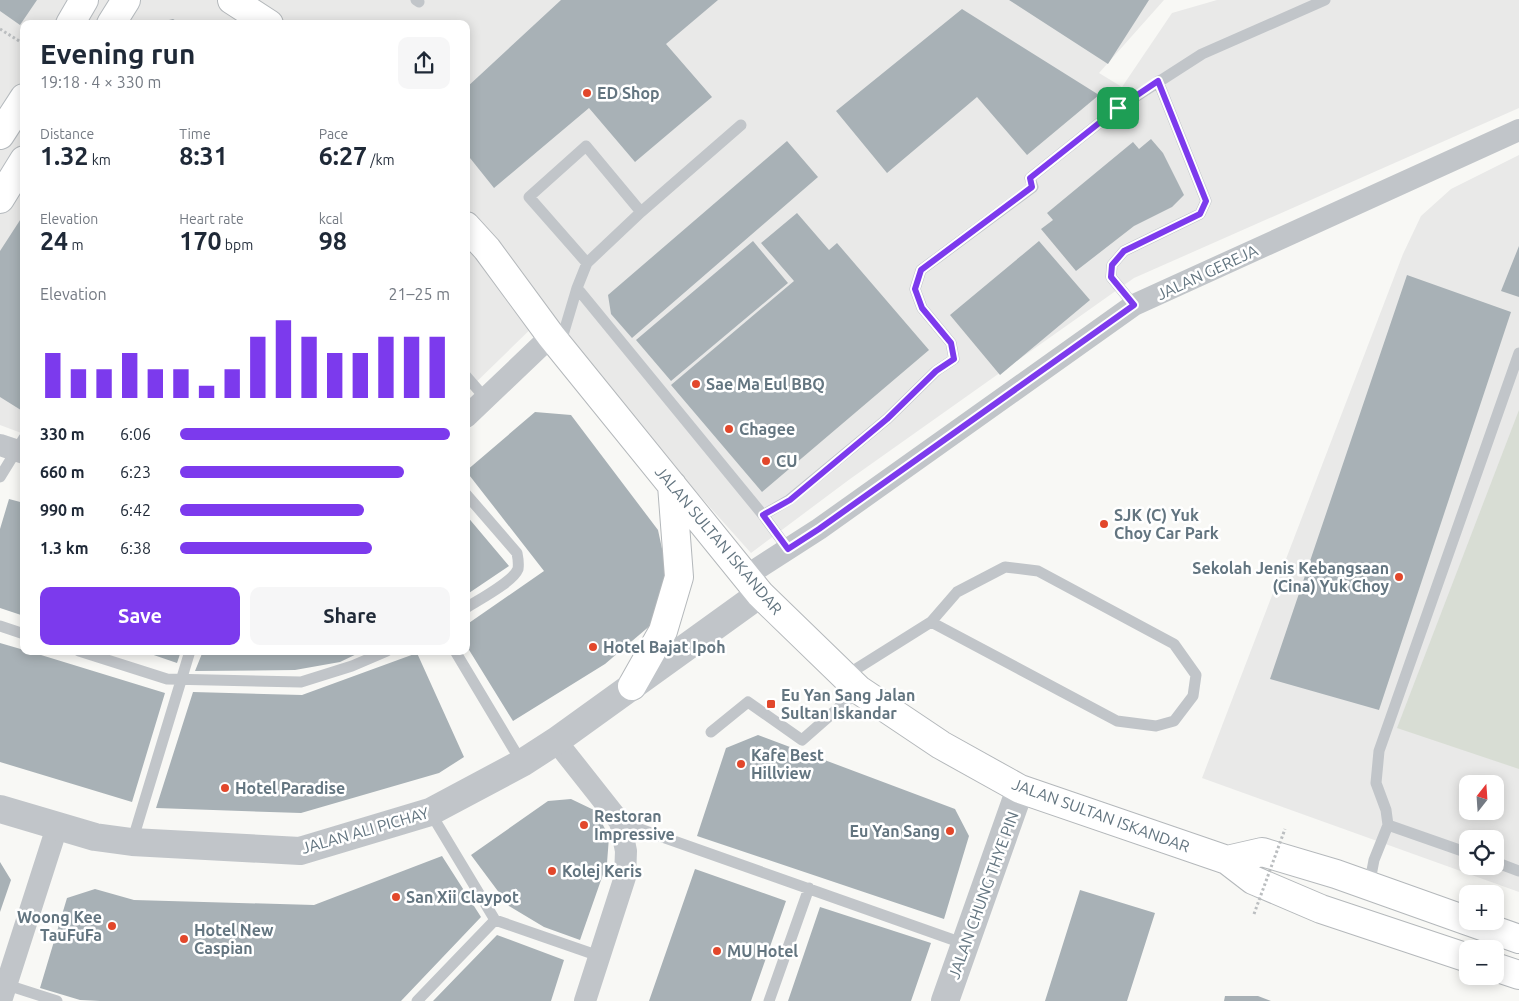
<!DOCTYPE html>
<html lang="en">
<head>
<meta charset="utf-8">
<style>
	body { margin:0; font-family:Ubuntu,sans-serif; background:#f6f6f7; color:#1f2937; height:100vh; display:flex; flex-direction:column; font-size:19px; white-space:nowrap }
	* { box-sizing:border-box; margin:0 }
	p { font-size:16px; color:#747a83 }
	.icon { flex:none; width:28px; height:28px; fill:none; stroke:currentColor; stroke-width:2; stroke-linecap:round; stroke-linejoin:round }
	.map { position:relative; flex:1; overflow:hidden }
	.drawer { position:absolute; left:20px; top:20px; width:450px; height:635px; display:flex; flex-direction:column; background:#fff; border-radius:10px; box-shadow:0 2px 12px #0003 }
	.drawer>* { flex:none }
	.needle { width:32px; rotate:17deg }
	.tools { position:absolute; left:1459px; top:775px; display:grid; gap:10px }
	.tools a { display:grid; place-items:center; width:45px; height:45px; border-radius:10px; background:#fff; box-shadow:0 2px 12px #0003; font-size:25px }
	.pin { position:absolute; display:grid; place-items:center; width:42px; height:42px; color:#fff; margin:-21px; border-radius:10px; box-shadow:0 2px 8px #0006 }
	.round { display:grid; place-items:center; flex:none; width:52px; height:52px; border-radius:10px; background:#f6f6f7 }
	.summary { display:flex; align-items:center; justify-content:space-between; height:85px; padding:0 20px }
	h1 { font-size:28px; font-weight:600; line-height:38px }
	.metrics { display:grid; grid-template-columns:repeat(3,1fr); gap:8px; height:85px; padding:5px 20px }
	.metrics div { display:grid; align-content:center }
	.metrics b { font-size:25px; font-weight:600 }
	.metrics small { font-size:14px; font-weight:400 }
	.metrics p { font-size:14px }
	.chart { height:140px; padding:10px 20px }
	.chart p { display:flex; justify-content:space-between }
	.chart svg { width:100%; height:90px; margin-top:5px; stroke:#7c3aed; stroke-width:6 }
	.cta { display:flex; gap:10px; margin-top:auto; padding:10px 20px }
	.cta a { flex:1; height:58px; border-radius:10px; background:#7c3aed; color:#fff; font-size:20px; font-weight:600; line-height:58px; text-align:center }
	.cta a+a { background:#f6f6f7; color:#1f2937 }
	ul { padding:0 20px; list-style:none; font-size:16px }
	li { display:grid; grid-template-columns:80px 60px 1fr; align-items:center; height:38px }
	li i { height:12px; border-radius:6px; background:#7c3aed }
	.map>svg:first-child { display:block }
</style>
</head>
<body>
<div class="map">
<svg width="1519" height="1001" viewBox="0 0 1519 1001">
	<rect width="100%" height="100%" fill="#f8f8f5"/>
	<path fill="#e9e9e8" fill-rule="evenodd" d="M0 0H1164L1099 73 1122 87 1172 13 1217 0H1519V108L1134 278 850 479 751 553 541 319 466 392V24H24V434L0 425Z
		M1519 155V892L1202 778 1403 254 1421 216 1451 189ZM1468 784H1495V811H1468ZM1468 839H1495V866H1468Z"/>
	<path fill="#d8ddd4" d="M1519 410V769L1397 728Z"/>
	<path fill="#a8b1b6" d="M0 0H37L20 25 0 11Z
		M561 0H718L666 44 712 97 635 162 589 108 494 188 466 153V88Z
		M1009 0H1149L1108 64Z
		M962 9 1099 95 1027 155 977 97 887 173 836 111Z
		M173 19 181 24H157V23Z
		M1151 139 1163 153 1184 195 1172 207 1134 226 1076 271 1041 229 1053 220 1047 213 1133 142 1139 149Z
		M787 141 818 177 632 338 611 314 608 295Z
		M797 213 829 250 837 243 929 350 762 492 671 385 794 281 761 243Z
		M24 214V412L0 397V251Z
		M753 241 788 283 671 381 636 340Z
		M1039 241 1090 300 1000 375 950 315Z
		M1519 246V297L1501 291Z
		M1407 275 1511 312 1379 710 1270 679Z
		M535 412 571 415 658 530 667 572 652 624 605 664 513 721 466 645V625L544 571 466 471Z
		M9 499 24 503V616L0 608V529Z
		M466 515 509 566 466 595Z
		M0 643 24 650V651H28L165 693 132 802 0 762Z
		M142 651H181L177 663Z
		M203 651H363L340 662 295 670 195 671Z
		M417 653 464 757 439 773 301 813 156 808 193 692 302 695Z
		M758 735 955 809 969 836 944 919 697 836 726 748Z
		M571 799 596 811 609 837 607 863 580 940 544 927 509 906 471 855 548 801Z
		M442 856 481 917 401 1001H100L80 1000 40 988 67 898 95 889 134 900 314 905Z
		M0 862 11 880 0 912Z
		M695 869 786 901 751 1001H649Z
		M1080 890 1155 913 1127 1001H1045Z
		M820 907 931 943 911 1001H788Z
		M497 935 564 960 551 1001H433Z
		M1225 996H1258L1271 1001H1224Z"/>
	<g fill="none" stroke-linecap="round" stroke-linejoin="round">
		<defs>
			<path id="primary" d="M70 24 84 0
				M111 24 126 0
				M0 135 24 98
				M0 199 24 160"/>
			<path id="trunk" d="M232 0 269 24
				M466 226 487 249 551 336 760 594 859 690 941 745 1020 789 1227 860 1253 880 1321 909 1468 958
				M632 686 663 631 679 577 672 485
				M1227 860 1262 852 1336 874 1468 921
				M1468 921 1519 939
				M1495 967 1519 975"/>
		</defs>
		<use href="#primary" stroke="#b4b9bd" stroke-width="30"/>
		<use href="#trunk" stroke="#b4b8bb" stroke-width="30"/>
		<path stroke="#bbbec0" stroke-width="3" stroke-dasharray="2.5 2.5" stroke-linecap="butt" d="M0 29 24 44"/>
		<path stroke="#c1c5c9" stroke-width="11" d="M416 0 419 2
			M641 212 741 125
			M577 288 763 515 788 549
			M1134 305 1111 277 1112 265 1124 251 1200 214 1206 201 1158 81
			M560 345 577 288 587 263 641 212 586 146 529 197 587 263
			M466 376 486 399
			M0 477 24 438
			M466 494 517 553C518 558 519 563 518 569 513 582 478 600 466 608
			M763 515 789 500 887 419 936 371 954 359 951 343 922 308 915 289 921 270 1033 187 1030 178 1118 108 1202 54 1325 0
			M0 626 24 634
			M79 651 167 679 301 682 352 666 387 651
			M455 651 522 763
			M845 676 931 622 957 592 1005 567 1038 571 1174 644 1196 675 1193 696 1174 721 1156 726 1117 721 931 622
			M711 732 748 702 802 740 859 690
			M430 812 495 920 599 956
			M620 822 965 944
			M1388 825 1386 810 1376 783 1379 751 1519 353
			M132 842 190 651
			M1495 862 1519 871
			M1369 886 1374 860 1388 825 1468 853
			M4 984 57 1001
			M417 1001 495 920
			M769 1001 809 888"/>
		<path stroke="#c1c5c9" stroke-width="22" d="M466 417 551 336
			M0 445 24 453
			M746 576 819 529 1134 305 1519 130
			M556 741 620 822 626 851 625 877 585 1001
			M1 1001 57 827"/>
		<path stroke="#c1c5c9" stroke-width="28" d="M0 809 95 837 132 842 300 851 430 812 522 763 556 741 760 594
			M945 1001 1020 789"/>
		<use href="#primary" stroke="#fff" stroke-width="28"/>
		<use href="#trunk" stroke="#fff" stroke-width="28"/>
		<path stroke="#bbbec0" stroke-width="3" stroke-dasharray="2.5 2.5" stroke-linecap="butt" d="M1254 914 1285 829"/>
	</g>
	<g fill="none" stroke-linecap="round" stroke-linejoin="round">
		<defs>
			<path id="route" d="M1158 81 1206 201 1200 214 1124 251 1112 265 1111 277 1134 305 819 529 788 549 763 515 790 500 887 419 936 371 954 359 951 343 922 308 915 289 921 270 1032 187 1030 178 1118 108Z"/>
		</defs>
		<use href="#route" stroke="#fff" stroke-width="10"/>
		<use href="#route" stroke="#7c3aed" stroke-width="6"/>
	</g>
	<g fill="#e2472b" stroke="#fff" stroke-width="2">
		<circle cx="587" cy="93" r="5"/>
		<circle cx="696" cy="384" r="5"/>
		<circle cx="729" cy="429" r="5"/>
		<circle cx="766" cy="461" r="5"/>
		<circle cx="1104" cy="524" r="5"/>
		<circle cx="1399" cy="577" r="5"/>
		<circle cx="593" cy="647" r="5"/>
		<rect x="766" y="699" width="10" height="10" rx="2.5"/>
		<circle cx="741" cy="764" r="5"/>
		<circle cx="225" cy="788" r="5"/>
		<circle cx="584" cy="825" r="5"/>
		<circle cx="950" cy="831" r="5"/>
		<circle cx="552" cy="871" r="5"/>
		<circle cx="396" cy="897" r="5"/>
		<circle cx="112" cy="926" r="5"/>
		<circle cx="184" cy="939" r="5"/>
		<circle cx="717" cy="951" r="5"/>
	</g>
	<g text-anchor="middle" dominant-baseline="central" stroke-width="5" stroke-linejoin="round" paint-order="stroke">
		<g font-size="16" font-weight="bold" fill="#637580" stroke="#fff" text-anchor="start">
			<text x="597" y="93">ED Shop</text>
			<text x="706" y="384">Sae Ma Eul BBQ</text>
			<text x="739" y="429">Chagee</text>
			<text x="776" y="461">CU</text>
			<text x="1114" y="515">SJK (C) Yuk<tspan x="1114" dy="18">Choy Car Park</tspan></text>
			<text x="1389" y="568" text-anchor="end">Sekolah Jenis Kebangsaan<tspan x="1389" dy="18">(Cina) Yuk Choy</tspan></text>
			<text x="603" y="647">Hotel Bajat Ipoh</text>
			<text x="781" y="695">Eu Yan Sang Jalan<tspan x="781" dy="18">Sultan Iskandar</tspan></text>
			<text x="751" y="755">Kafe Best<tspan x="751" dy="18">Hillview</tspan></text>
			<text x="235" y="788">Hotel Paradise</text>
			<text x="594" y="816">Restoran<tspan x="594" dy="18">Impressive</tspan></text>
			<text x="940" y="831" text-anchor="end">Eu Yan Sang</text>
			<text x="562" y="871">Kolej Keris</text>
			<text x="406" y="897">San Xii Claypot</text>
			<text x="102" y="917" text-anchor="end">Woong Kee<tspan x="102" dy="18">TauFuFa</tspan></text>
			<text x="194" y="930">Hotel New<tspan x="194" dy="18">Caspian</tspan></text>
			<text x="727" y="951">MU Hotel</text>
		</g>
		<g font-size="16" fill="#637580" stroke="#fff">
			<text transform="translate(1207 272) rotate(-25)">JALAN GEREJA</text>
			<text transform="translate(719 540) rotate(50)">JALAN SULTAN ISKANDAR</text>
			<text transform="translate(1101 815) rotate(20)">JALAN SULTAN ISKANDAR</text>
			<text transform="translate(365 830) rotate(-16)">JALAN ALI PICHAY</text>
			<text transform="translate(983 895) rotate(-70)">JALAN CHUNG THYE PIN</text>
		</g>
	</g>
</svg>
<div class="tools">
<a><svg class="needle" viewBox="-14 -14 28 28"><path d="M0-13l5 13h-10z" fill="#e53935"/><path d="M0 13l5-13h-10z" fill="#747a83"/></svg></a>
<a><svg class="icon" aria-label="locate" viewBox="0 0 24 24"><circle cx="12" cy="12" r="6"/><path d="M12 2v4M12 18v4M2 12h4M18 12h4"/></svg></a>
<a>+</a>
<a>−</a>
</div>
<div class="pin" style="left:1118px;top:108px;background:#1e9e55"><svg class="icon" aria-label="arrive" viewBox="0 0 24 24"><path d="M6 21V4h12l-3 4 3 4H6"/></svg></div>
<section class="drawer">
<div class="summary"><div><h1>Evening run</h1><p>19:18 · 4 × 330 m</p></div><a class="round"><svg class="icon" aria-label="share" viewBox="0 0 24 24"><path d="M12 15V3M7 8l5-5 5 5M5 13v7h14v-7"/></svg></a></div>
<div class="metrics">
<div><p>Distance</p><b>1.32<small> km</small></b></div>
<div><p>Time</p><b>8:31</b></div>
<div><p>Pace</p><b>6:27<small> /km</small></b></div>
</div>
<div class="metrics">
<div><p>Elevation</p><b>24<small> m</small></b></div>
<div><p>Heart rate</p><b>170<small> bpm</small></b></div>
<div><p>kcal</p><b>98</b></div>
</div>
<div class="chart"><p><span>Elevation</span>21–25 m</p>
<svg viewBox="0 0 160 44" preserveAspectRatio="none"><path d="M5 44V22M15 44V30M25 44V30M35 44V22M45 44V30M55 44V30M65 44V38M75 44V30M85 44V14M95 44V6M105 44V14M115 44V22M125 44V22M135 44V14M145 44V14M155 44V14"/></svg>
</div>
<ul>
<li><b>330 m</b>6:06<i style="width:100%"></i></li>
<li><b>660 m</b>6:23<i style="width:83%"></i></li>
<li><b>990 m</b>6:42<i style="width:68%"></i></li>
<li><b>1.3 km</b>6:38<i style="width:71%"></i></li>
</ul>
<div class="cta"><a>Save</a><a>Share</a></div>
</section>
</div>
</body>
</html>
